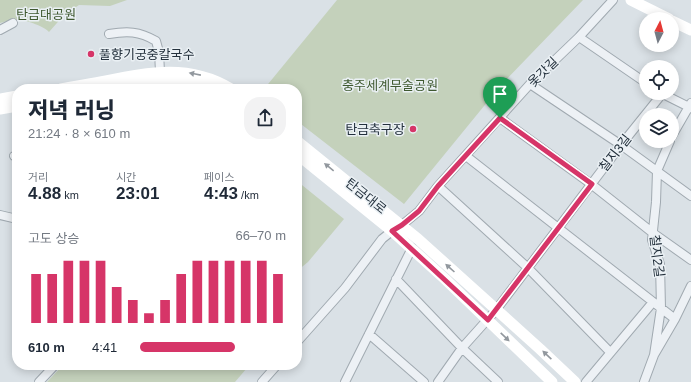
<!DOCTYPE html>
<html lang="ko">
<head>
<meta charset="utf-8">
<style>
	body { margin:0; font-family:Helvetica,"Noto Sans KR",sans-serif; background:#f2f2f3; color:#1f2937; height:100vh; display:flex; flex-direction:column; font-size:15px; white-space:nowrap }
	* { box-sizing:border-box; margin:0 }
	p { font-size:13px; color:#747a83 }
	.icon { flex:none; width:22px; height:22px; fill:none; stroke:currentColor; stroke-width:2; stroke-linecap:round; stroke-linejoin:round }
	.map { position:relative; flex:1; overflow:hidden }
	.details { position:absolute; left:12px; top:84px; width:290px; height:286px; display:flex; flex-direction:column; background:#fff; border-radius:16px; box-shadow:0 2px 10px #0003 }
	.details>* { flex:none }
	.needle { width:26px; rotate:6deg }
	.fabs { position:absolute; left:639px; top:12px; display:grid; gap:8px }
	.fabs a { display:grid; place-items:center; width:40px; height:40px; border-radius:50%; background:#fff; box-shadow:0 2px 10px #0003; font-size:20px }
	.pin { position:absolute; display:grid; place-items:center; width:34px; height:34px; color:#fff; margin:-41px -17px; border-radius:50% 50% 50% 0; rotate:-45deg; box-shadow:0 0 4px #0007 }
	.pin .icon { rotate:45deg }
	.round { display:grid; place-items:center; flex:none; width:42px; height:42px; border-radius:16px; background:#f2f2f3 }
	.headline { display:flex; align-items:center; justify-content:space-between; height:68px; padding:0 16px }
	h1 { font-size:22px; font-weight:800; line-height:30px }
	.metrics { display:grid; grid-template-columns:repeat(3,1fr); gap:6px; height:68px; padding:4px 16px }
	.metrics div { display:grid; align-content:center }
	.metrics b { font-size:17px; font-weight:800 }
	.metrics small { font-size:11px; font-weight:400 }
	.metrics p { font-size:11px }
	.chart { height:112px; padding:8px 16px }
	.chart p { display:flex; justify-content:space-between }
	.chart svg { width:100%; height:72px; margin-top:4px; stroke:#d63568; stroke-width:6 }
	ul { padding:0 16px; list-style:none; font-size:13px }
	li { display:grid; grid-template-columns:64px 48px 1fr; align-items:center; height:30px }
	li i { height:10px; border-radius:5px; background:#d63568 }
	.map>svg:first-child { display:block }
</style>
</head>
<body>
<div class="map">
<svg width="691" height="382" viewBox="0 0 691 382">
	<rect width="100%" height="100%" fill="#dae1e6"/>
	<path fill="#c4d1bb" d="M0 0H127L110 6 79 5 64 15 49 32C45 27 27 20 19 20 13 20 6 21 0 23Z
		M337 0H583L502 84 404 204 297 121V89H264Z
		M297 181 344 219 308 262 297 271Z
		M63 365H243L247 368 235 382H47Z"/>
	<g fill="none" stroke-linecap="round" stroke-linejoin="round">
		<defs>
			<path id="street" d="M0 30 13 23
				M109 34C127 31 139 31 156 41L159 52 160 72
				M579 37 646 83
				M530 84 621 145 691 196
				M661 93 691 108
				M500 118 591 184 653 233 691 260
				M672 136 691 103
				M14 156 17 155
				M466 156 675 319
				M438 186 528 268 610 352
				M0 215 17 219
				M396 279 462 348 498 382
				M369 334 424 382
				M297 342 345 288 382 239 392 231 402 225 419 211 438 186 530 84 579 37 613 0
				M654 355 661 308 660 264 652 240 656 202 657 171 670 141
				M39 382 55 365
				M262 382 277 365
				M345 382 412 248
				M438 382 462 348 496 310 621 145 662 94
				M586 382 653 302
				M644 382 654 355 675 319 691 286"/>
		</defs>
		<use href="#street" stroke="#a0a9b0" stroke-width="10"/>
		<use href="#street" stroke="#edf1f5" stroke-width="8"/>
		<path stroke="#fff" stroke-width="11" d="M631 0 669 19
			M672 21 691 30
			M61 89C76 86 91 84 106 81 150 72 190 64 231 89
			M114 89C143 84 181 77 209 89
			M0 99 17 96
			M0 109 17 106
			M297 141 418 239 540 349 575 382
			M297 154 392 231 445 279 552 382"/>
	</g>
	<defs><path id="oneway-solid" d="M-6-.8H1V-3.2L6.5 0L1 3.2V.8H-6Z"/></defs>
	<g fill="#92989e">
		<use href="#oneway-solid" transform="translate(195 74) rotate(-169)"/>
		<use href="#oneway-solid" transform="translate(329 167) rotate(-141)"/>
		<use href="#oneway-solid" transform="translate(450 268) rotate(-138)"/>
		<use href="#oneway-solid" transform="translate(505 337) rotate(44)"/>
		<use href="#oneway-solid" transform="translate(547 355) rotate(-137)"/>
	</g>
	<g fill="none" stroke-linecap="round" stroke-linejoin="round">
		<defs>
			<path id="route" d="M500 118 592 184 488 320 392 231 402 225 419 211 438 186Z"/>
		</defs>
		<use href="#route" stroke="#fff" stroke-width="8"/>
		<use href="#route" stroke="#d63568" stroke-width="5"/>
	</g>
	<g fill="#d63568" stroke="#eaf0f4" stroke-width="1.5">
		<circle cx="91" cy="54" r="4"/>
		<circle cx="413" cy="129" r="4"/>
	</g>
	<g text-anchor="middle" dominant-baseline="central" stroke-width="3" stroke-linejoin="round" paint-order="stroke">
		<g font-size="13" fill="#3f5930" stroke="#eaf0f4">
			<text x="46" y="14">탄금대공원</text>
			<text x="390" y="85">충주세계무술공원</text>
		</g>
		<g font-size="13" fill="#24313d" stroke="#eaf0f4" text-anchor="start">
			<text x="99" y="54">풀향기궁중칼국수</text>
			<text x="405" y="129" text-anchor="end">탄금축구장</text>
		</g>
		<g font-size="13" fill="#24313d" stroke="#eaf0f4">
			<text transform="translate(543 72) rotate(-44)">옻갓길</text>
			<text transform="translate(615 153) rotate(-52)">칠지3길</text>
			<text transform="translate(366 196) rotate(39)">탄금대로</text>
			<text transform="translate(657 256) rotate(83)">칠지2길</text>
		</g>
	</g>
</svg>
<div class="fabs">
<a><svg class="needle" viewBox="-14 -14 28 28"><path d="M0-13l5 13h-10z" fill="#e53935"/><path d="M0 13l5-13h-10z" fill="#747a83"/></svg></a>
<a><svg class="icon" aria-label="locate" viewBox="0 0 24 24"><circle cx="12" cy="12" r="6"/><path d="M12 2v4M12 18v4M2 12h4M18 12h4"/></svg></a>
<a><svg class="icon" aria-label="layers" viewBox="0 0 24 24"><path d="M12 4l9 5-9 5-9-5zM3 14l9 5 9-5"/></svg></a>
</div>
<div class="pin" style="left:500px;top:118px;background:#1e9e55"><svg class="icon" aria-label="arrive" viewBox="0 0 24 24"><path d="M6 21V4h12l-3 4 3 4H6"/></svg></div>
<section class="details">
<div class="headline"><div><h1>저녁 러닝</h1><p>21:24 · 8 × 610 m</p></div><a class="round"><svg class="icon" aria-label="share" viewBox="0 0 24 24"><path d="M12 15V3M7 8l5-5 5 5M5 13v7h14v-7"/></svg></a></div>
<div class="metrics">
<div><p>거리</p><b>4.88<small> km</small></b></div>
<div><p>시간</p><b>23:01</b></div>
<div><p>페이스</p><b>4:43<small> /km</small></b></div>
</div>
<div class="chart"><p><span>고도 상승</span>66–70 m</p>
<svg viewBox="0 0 160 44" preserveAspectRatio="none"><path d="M5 44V14M15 44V14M25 44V6M35 44V6M45 44V6M55 44V22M65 44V30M75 44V38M85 44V30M95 44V14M105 44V6M115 44V6M125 44V6M135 44V6M145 44V6M155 44V14"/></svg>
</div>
<ul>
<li><b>610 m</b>4:41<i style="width:65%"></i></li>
</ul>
</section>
</div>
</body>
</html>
